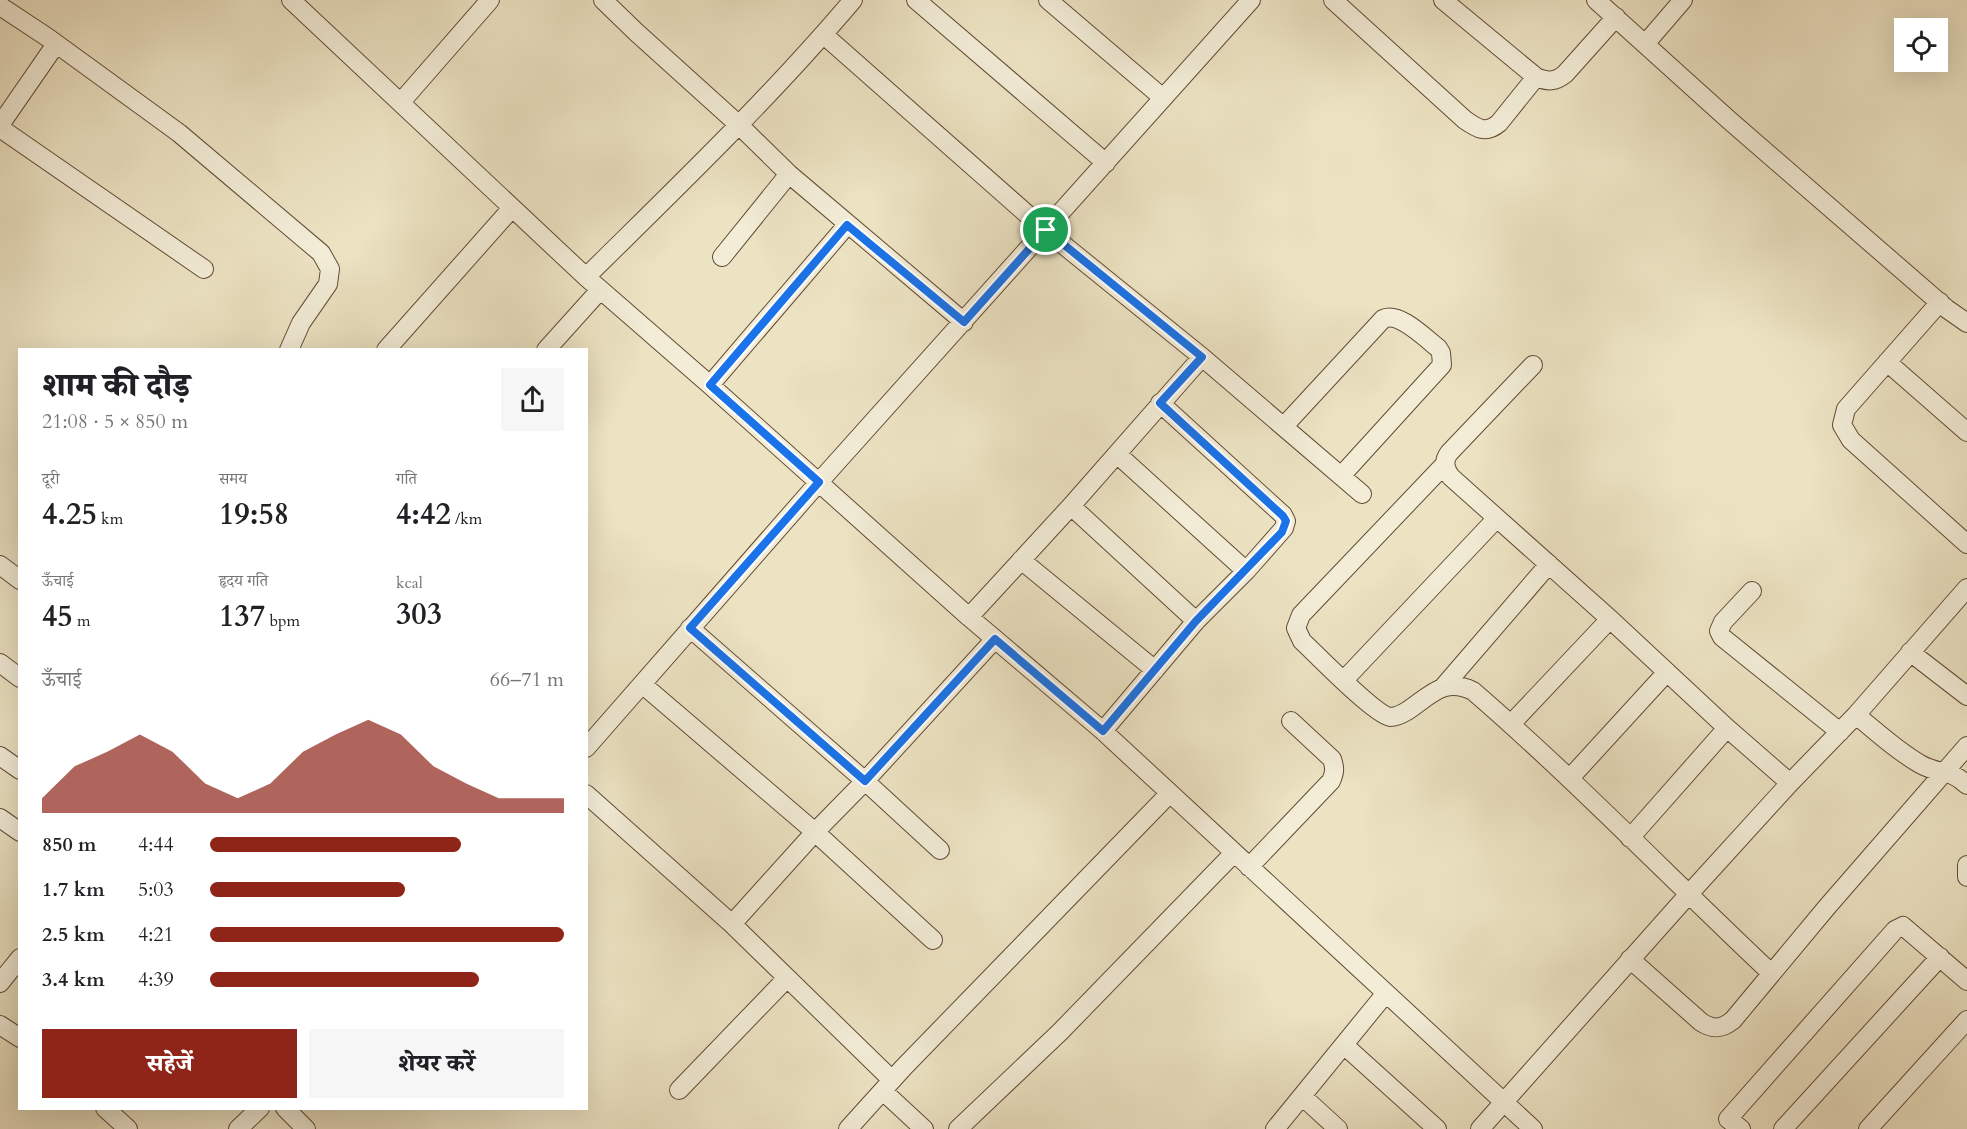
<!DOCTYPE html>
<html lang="hi">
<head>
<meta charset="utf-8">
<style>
	body { margin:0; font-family:Cardo,"Noto Serif Devanagari",serif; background:#f6f6f6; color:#202124; height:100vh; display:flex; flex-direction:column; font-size:22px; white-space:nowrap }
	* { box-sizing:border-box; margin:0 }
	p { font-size:20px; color:#757577 }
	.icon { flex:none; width:33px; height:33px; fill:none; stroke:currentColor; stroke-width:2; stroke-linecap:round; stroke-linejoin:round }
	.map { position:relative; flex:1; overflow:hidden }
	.panel { position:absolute; left:18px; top:348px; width:570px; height:762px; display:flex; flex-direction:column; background:#fff; border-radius:0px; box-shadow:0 6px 24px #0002 }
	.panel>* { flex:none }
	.fabs { position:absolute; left:1894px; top:18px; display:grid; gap:12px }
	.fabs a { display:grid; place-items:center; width:54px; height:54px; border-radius:0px; background:#fff; box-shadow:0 6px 24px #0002; font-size:30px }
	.pin { position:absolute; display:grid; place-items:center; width:51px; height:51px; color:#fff; margin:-26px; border:3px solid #fff; border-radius:50%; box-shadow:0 2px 6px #0007 }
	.round { display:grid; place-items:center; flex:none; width:63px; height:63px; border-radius:0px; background:#f6f6f6 }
	.headline { display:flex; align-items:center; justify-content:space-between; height:102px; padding:0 24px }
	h1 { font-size:33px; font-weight:800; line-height:45px }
	.stats { display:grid; grid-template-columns:repeat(3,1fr); gap:9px; height:102px; padding:6px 24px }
	.stats div { display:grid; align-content:center }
	.stats b { font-size:30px; font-weight:800 }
	.stats small { font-size:16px; font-weight:400 }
	.stats p { font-size:16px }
	.chart { height:168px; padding:12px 24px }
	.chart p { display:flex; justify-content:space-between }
	.chart svg { width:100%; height:108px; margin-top:6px; fill:#8f2418; opacity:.7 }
	.cta { display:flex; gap:12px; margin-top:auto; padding:12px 24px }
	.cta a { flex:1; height:69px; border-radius:0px; background:#8f2418; color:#fff; font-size:24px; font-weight:800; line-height:69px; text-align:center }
	.cta a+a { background:#f6f6f6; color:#202124 }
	ul { padding:0 24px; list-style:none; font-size:20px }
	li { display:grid; grid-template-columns:96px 72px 1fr; align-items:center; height:45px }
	li i { height:15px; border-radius:8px; background:#8f2418 }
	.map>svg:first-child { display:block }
</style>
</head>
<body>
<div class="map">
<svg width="1967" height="1129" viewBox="0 0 1967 1129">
	<rect width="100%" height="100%" fill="#ece3c3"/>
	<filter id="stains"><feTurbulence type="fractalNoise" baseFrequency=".00333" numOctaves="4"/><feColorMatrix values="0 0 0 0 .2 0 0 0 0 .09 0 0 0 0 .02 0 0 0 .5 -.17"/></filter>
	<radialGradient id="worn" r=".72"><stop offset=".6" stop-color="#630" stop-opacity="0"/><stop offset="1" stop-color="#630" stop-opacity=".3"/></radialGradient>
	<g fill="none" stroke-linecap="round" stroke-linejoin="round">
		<defs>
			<path id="street" d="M291 0 586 277 710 385 969 617 1103 731 1533 1129
				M603 0 636 32 739 125 789 174 964 322
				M916 0 1106 163
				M1048 0 1163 98
				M1333 0 1465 120C1478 129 1486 134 1499 123L1536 77
				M1443 0 1536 77C1548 82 1555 82 1565 74L1616 17
				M1596 0 1729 120 1947 309 1967 323
				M0 6 47 37 179 133 321 253 330 269 328 284 301 323 289 350
				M824 35 1045 230 1202 357 1362 494
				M1646 43 1683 0
				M401 102 490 0
				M0 125 56 44
				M0 128 204 269
				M722 257 789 174
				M586 277C677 187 770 98 853 0
				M1940 302 1846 409 1842 425 1851 440 1967 544
				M386 350 512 208
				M546 350 600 290
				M1887 362 1967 432
				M1533 365 1449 453C1443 461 1445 469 1451 477L1610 619 1727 728 1790 783
				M710 385 847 225
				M1284 426 1383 319C1399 311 1425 338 1438 348L1441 353 1442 365 1341 476
				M1117 454 1246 571
				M1445 464 1301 615 1296 628 1302 641C1317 655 1374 714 1390 717 1396 717 1402 714 1407 711 1431 695 1444 677 1473 691 1577 781 1671 879 1771 973
				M1071 506 1196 621
				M1021 560 1155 670
				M0 565 20 580
				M1752 591 1723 622 1719 631 1722 637 1840 732
				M969 617 1071 506 1202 357
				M690 628 865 781 940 850
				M1910 652 1967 696
				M0 663 20 678
				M1344 680 1497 518
				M642 684 815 832 933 940
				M1444 686 1549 564
				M1856 715C1877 732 1897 751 1920 764 1939 775 1949 768 1967 785
				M1511 724 1610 619
				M1103 731 1196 621 1246 571 1284 528 1286 521 1283 515 1160 403
				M586 748 819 482 1251 0
				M0 756 20 770
				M1570 778 1667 672
				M586 794 732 924 892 1080
				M0 818 20 832
				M1630 838 1727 728
				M1967 865V877
				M1249 867 1331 781C1335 772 1335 768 1332 759L1291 721
				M732 924 815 832 865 781 995 639
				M1630 959 1701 1022C1713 1030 1722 1029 1733 1020L1827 907 1967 746
				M0 983 20 958
				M0 1025 20 1038
				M1344 1045 1437 1129
				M679 1090 787 978
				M884 1092 924 1129
				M1302 1096 1338 1129
				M105 1108 128 1129
				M285 1108 306 1129
				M238 1129 260 1108
				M848 1129 903 1068 1170 793
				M958 1129 1060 1032 1234 853
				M1275 1129 1386 993
				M1480 1129 1688 895 1790 783 1856 715 1967 588
				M1741 1129 1728 1119 1895 930 1903 926 1967 981
				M1783 1129 1940 957
				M1868 1129 1967 1020"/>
		</defs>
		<use href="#street" stroke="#634b35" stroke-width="20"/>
		<use href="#street" stroke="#f3edd8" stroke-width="18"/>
	</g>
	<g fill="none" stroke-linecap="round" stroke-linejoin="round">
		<defs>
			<path id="route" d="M847 225 964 322 1046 230 1202 357 1160 403 1283 516 1286 521 1282 532 1196 621 1103 731 995 639 865 781 690 628 819 482 710 385Z"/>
		</defs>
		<use href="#route" stroke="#fff" stroke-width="12"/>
		<use href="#route" stroke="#1a73e8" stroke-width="8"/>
	</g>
	<rect width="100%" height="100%" filter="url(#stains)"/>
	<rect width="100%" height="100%" fill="url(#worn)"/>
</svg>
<div class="fabs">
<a><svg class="icon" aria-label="locate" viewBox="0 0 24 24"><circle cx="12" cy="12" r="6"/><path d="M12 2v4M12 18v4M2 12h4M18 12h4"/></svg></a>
</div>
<div class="pin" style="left:1046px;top:230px;background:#1e9e55"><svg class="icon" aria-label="arrive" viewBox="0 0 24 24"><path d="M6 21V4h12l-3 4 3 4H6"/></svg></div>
<section class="panel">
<div class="headline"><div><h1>शाम की दौड़</h1><p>21:08 · 5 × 850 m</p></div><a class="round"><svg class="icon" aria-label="share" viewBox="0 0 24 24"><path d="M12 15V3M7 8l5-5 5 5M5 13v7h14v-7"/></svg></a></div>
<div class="stats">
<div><p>दूरी</p><b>4.25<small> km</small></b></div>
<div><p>समय</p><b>19:58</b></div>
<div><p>गति</p><b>4:42<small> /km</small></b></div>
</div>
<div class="stats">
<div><p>ऊँचाई</p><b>45<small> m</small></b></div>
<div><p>हृदय गति</p><b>137<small> bpm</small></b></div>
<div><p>kcal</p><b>303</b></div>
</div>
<div class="chart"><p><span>ऊँचाई</span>66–71 m</p>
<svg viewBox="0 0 160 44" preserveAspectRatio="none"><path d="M0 44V38L10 25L20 19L30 12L40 19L50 32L60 38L70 32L80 19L90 12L100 6L110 12L120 25L130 32L140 38L150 38L160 38V44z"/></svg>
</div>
<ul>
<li><b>850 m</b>4:44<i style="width:71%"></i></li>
<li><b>1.7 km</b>5:03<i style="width:55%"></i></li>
<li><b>2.5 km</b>4:21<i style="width:100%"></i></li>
<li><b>3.4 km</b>4:39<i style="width:76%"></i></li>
</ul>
<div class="cta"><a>सहेजें</a><a>शेयर करें</a></div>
</section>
</div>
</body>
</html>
